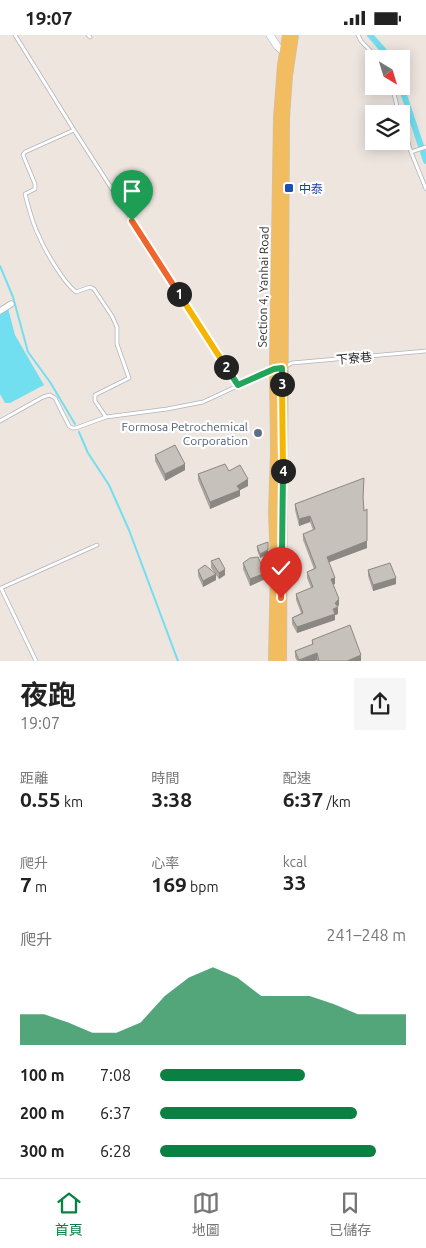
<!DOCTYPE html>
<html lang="zh-TW">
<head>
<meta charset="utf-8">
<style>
	body { margin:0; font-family:Ubuntu,"Noto Sans TC",sans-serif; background:#f6f6f6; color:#222; height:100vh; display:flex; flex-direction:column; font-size:19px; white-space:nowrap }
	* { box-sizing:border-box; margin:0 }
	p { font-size:16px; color:#767676 }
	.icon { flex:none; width:28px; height:28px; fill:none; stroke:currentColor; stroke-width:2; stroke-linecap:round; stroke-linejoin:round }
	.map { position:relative; height:626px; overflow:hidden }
	.side { display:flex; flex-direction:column; background:#fff; flex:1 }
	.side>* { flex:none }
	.needle { width:32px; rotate:142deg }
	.controls { position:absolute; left:365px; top:15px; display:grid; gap:10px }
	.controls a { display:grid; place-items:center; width:45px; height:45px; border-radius:0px; background:#fff; box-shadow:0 2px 12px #0003; font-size:25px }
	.pin { position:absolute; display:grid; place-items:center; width:42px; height:42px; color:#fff; margin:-51px -21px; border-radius:50% 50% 50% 0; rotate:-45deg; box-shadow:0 0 5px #0007 }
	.pin .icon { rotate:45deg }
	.km { position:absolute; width:25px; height:25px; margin:-12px; border-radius:50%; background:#222; color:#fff; font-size:14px; line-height:25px; text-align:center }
	.round { display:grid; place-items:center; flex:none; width:52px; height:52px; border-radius:0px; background:#f6f6f6 }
	.headline { display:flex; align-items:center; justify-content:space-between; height:85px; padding:0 20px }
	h1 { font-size:28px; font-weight:700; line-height:38px }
	.stats { display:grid; grid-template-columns:repeat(3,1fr); gap:8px; height:85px; padding:5px 20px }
	.stats div { display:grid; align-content:center }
	.stats b { font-size:21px; font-weight:700 }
	.stats small { font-size:14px; font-weight:400 }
	.stats p { font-size:14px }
	.chart { height:140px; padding:10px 20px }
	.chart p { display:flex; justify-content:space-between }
	.chart svg { width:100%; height:90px; margin-top:5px; fill:#0b8043; opacity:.7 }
	ul { padding:0 20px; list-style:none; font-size:16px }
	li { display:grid; grid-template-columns:80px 60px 1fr; align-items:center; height:38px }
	li i { height:12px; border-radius:6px; background:#0b8043 }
	.status { display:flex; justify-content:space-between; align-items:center; height:35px; padding:0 25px; background:#fff; direction:ltr }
	.status svg { height:14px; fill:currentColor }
	.tabs { display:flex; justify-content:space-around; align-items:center; height:70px; border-top:1px solid #e0e0e0; background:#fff; font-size:14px; color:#767676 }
	.tabs a { display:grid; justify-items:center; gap:2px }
	.tabs .current { color:#0b8043 }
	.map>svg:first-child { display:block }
</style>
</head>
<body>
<div class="status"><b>19:07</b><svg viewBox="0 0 49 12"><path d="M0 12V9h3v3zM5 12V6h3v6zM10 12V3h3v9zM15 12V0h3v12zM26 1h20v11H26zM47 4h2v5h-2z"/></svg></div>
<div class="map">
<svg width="426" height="626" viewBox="0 0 426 626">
	<rect width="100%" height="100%" fill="#eee5df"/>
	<path fill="#72dff0" d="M8 273 15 300 44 350 10 368H5L0 359V278Z"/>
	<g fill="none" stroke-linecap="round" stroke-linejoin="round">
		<path stroke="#72dff0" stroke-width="2" d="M0 231 13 262 28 317 50 347 75 389
			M79 397 88 418 109 450 129 495 178 626"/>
		<path stroke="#72dff0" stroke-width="6" d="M370 0 391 24
			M401 51 426 126"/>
		<defs>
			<path id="service" d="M15 0 74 95 238 350
				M88 0 90 2
				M358 0 361 6 378 24
				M392 51 399 79
				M401 84 411 117 426 154
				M74 95 25 117 23 120 35 149V154L25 159C29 173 32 188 39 201 45 216 64 248 76 257L90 252 94 254 112 281 117 292V309L129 343 95 360V366L106 382
				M411 117 426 112
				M0 386 43 362 50 360 55 363 69 391 72 393H76L106 382 167 374 203 367 274 334 282 333 292 328 426 316
				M36 626 1 553 97 510"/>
			<path id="minor" d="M0 276 11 269"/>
			<path id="tertiary" d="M270 0 277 11 286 19"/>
			<path id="primary" d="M273 626 275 528 273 478 275 417 274 334 278 83 282 30 287 0
				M282 626 285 82 288 41 294 0"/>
		</defs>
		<use href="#service" stroke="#afb4bc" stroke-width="4.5"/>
		<use href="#minor" stroke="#afb4bc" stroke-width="7"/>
		<use href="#tertiary" stroke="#afb4bc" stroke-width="8"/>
		<use href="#primary" stroke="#c4c4c4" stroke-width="10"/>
		<use href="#service" stroke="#fff" stroke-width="3"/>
		<use href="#minor" stroke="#fff" stroke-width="5.5"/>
		<use href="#tertiary" stroke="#fff" stroke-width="7"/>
		<use href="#primary" stroke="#f2bc60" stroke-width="9"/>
	</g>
	<path fill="#aaa6a0" d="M155 420 185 435 165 446 155 426Z
		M229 436 248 451 240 455V461L210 474 198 445V439Z
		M364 449 363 465 367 513 329 527 335 549 333 550 339 570 337 571 338 579 335 580V585L297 598 292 589V583L301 578 296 565V559L311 553 307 543V537L314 534 303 505V499L313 495 310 487 299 491 295 475V469Z
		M257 511 268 519 260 523 257 515Z
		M211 526 225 540 219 544 216 540V545L203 552 198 541V535L215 538 211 533Z
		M243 528 265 544 250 551 243 534Z
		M368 535 396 549 373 556 368 541Z
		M312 605 361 626H317V625L314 626H297L295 622V616L312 610Z"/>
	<path fill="#8b8782" d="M185 429V435L165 446V439Z
		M248 444V451L240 455V461L210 474V467Z
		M367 474V513L327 528V522Z
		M310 481V487L299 491V484Z
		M268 515V519L260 523V519Z
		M225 534V540L219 544V538Z
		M265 538V544L250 551V544Z
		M216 539V545L203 552V546Z
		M335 543V549L331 550V544Z
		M396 543V549L373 556V550Z
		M339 564V570L335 574V568Z
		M338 572V579L335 580V585L297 598V592Z
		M317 618V625L314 626H299Z
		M361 620V626H347Z"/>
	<path fill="#c6c1ba" stroke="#8b8782" d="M175 410 185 429 165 439 155 420Z
		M225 429 229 436 240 430 248 444 237 451 240 455 210 467 198 439Z
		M364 443 363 462 364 476 367 474V506L327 522 335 543 331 544 339 564 335 568 338 572 333 574 335 579 297 592 292 583 303 578 296 559 313 552 307 537 316 533 303 499 315 494 310 481 299 484 295 469Z
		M268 507V515L260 519 257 511Z
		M258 522 265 538 250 544 243 528 250 523Z
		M219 523 225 534 219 538 211 526Z
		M390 528 396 543 373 550 368 535Z
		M205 530 216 539 203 546 198 535Z
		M350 590 361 620 347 626H319L317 618 299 625 295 616 313 609 312 605Z"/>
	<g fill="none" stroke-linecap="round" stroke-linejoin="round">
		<defs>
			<path id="split-1" d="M132 186 179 259"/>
			<path id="split-2" d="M179 259 226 332"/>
			<path id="split-3" d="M226 332 238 350 274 334 282 333V349"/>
			<path id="split-4" d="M282 349 283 436"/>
			<path id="split-5" d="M282 522 283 436"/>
			<path id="split-6" d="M281 563 282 522"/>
		</defs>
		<use href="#split-1" stroke="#fff" stroke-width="10"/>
		<use href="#split-2" stroke="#fff" stroke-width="10"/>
		<use href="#split-3" stroke="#fff" stroke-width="10"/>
		<use href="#split-4" stroke="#fff" stroke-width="10"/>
		<use href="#split-5" stroke="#fff" stroke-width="10"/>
		<use href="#split-6" stroke="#fff" stroke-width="10"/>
		<use href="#split-1" stroke="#f0652b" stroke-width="6"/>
		<use href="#split-2" stroke="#f5b400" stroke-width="6"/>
		<use href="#split-3" stroke="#22a559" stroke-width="6"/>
		<use href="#split-4" stroke="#f5b400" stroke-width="6"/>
		<use href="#split-5" stroke="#22a559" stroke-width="6"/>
		<use href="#split-6" stroke="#f0652b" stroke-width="6"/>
	</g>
	<rect fill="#1a4fb4" stroke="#fff" stroke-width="2" x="284" y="148" width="10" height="10" rx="2.5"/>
	<circle fill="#5c6f8a" stroke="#fff" stroke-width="2" cx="258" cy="398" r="5"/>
	<g text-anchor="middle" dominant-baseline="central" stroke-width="4.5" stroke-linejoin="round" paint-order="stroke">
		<g font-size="12" fill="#164399" stroke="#fff" text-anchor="start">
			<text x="299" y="153">中泰</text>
		</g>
		<g font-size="12" fill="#2c2c2c" stroke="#fff">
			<text transform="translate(263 252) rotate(-89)">Section 4, Yanhai Road</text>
			<text transform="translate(354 323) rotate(-5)">下寮巷</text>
		</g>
		<g font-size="12" fill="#4e5e75" stroke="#fff" text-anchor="end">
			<text x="248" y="391">Formosa Petrochemical<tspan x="248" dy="14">Corporation</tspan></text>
		</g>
	</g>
</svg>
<div class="controls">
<a><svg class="needle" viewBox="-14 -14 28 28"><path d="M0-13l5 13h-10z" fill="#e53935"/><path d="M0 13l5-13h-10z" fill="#767676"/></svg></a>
<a><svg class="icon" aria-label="layers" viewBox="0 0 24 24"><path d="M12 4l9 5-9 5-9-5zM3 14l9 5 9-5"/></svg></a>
</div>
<div class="pin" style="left:132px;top:186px;background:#1e9e55"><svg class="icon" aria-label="arrive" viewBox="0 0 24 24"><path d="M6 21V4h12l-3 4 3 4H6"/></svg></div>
<div class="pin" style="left:281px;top:563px;background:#d93025"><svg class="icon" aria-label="check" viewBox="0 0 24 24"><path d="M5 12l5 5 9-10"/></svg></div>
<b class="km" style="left:179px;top:259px">1</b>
<b class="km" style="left:226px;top:332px">2</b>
<b class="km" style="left:282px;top:349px">3</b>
<b class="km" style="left:283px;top:436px">4</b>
</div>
<section class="side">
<div class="headline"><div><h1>夜跑</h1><p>19:07</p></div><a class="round"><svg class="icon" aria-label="share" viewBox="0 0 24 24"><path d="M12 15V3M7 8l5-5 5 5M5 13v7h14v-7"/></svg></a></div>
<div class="stats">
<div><p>距離</p><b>0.55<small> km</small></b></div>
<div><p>時間</p><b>3:38</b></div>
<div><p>配速</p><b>6:37<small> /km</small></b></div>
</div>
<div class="stats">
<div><p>爬升</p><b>7<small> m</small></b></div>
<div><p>心率</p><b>169<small> bpm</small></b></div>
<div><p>kcal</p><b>33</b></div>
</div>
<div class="chart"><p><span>爬升</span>241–248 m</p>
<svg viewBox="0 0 160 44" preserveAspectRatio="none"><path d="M0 44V29L10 29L20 33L30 38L40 38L50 33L60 20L70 11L80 6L90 11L100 20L110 20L120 20L130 24L140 29L150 29L160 29V44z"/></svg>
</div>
<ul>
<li><b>100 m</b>7:08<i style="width:59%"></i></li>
<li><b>200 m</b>6:37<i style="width:80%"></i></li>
<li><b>300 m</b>6:28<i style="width:88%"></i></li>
</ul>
</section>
<nav class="tabs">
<a class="current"><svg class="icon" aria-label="home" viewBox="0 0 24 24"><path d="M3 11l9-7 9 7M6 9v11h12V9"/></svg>首頁</a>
<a><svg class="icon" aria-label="map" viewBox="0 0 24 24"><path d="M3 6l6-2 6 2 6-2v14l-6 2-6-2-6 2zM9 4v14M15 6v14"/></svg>地圖</a>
<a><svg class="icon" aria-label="saved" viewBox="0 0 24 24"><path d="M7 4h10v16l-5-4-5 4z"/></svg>已儲存</a>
</nav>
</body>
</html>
